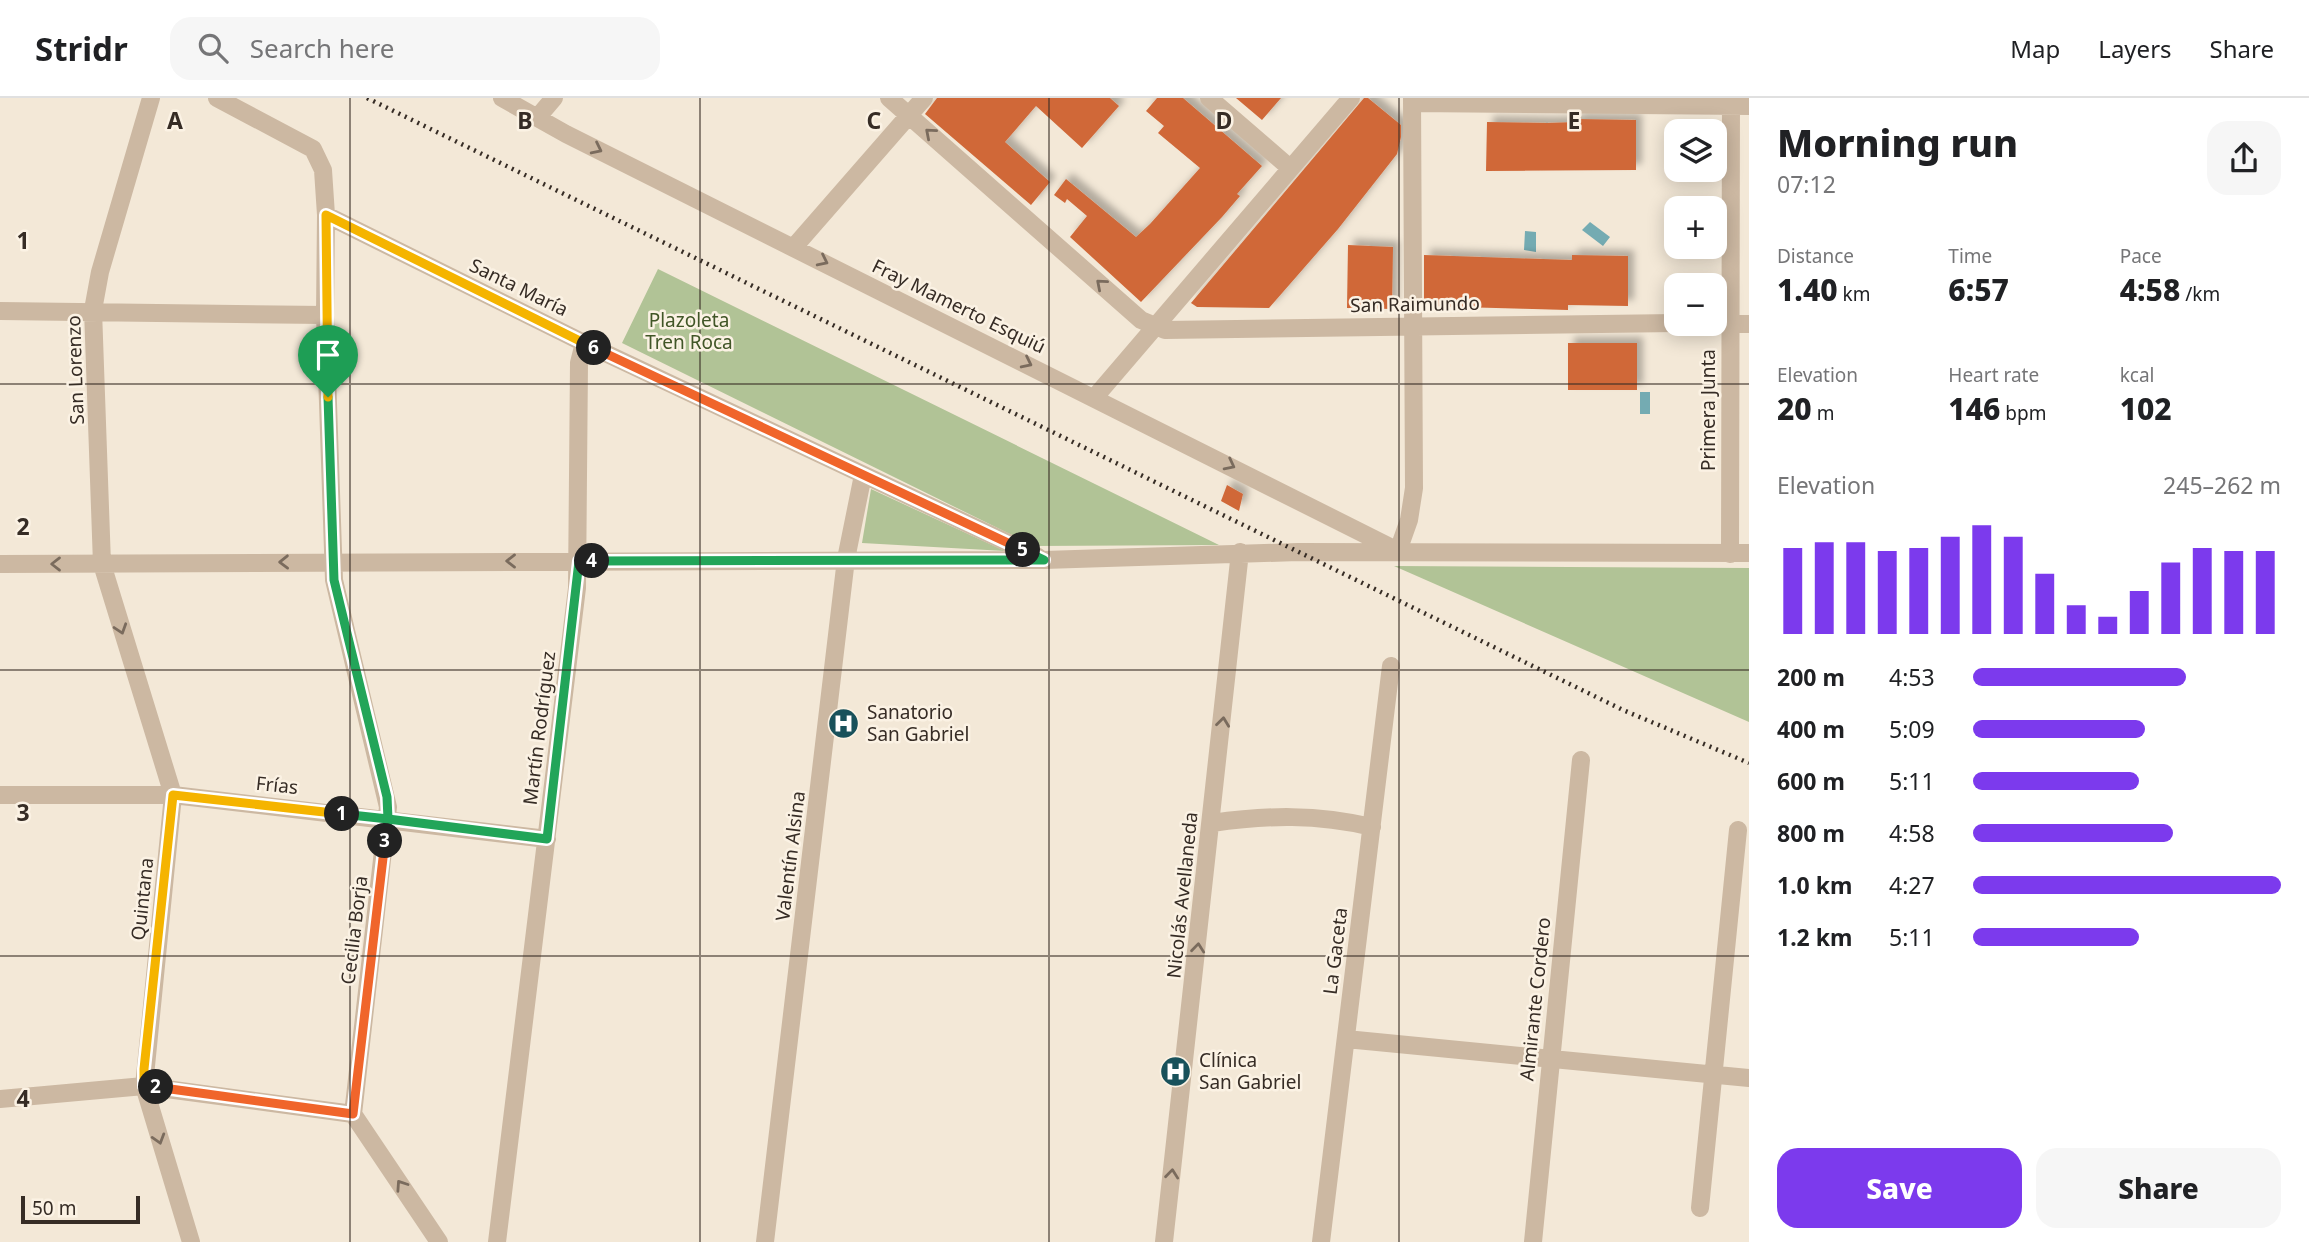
<!DOCTYPE html>
<html lang="en">
<head>
<meta charset="utf-8">
<style>
	body { margin:0; font-family:"Noto Sans",sans-serif; background:#f6f6f6; color:#202124; height:100vh; display:flex; flex-direction:column; font-size:26px; white-space:nowrap }
	* { box-sizing:border-box; margin:0 }
	p { font-size:23px; color:#757577 }
	.icon { flex:none; width:38px; height:38px; fill:none; stroke:currentColor; stroke-width:2; stroke-linecap:round; stroke-linejoin:round }
	.map { position:relative; flex:1; overflow:hidden }
	.panel { display:flex; flex-direction:column; background:#fff; width:560px }
	.panel>* { flex:none }
	.buttons { position:absolute; left:1664px; top:21px; display:grid; gap:14px }
	.buttons a { display:grid; place-items:center; width:63px; height:63px; border-radius:14px; background:#fff; box-shadow:0 4px 18px #0003; font-size:35px }
	.scale { position:absolute; left:21px; bottom:18px; width:119px; box-sizing:border-box; padding-left:7px; border:4px solid #362c25; border-top:0; font-size:19px; line-height:24px; white-space:nowrap; color:#362c25; -webkit-text-stroke:5px #fbf2e4; paint-order:stroke }
	.pin { position:absolute; display:grid; place-items:center; width:60px; height:60px; color:#fff; margin:-72px -30px; border-radius:50% 50% 50% 0; rotate:-45deg; box-shadow:0 0 7px #0007 }
	.pin .icon { rotate:45deg }
	.km { position:absolute; width:35px; height:35px; margin:-18px; border-radius:50%; background:#222; color:#fff; font-size:19px; line-height:35px; text-align:center }
	.round { display:grid; place-items:center; flex:none; width:74px; height:74px; border-radius:21px; background:#f6f6f6 }
	.summary { display:flex; align-items:center; justify-content:space-between; height:119px; padding:0 28px }
	h1 { font-size:38px; font-weight:800; line-height:52px }
	.figures { display:grid; grid-template-columns:repeat(3,1fr); gap:10px; height:119px; padding:7px 28px }
	.figures div { display:grid; align-content:center }
	.figures b { font-size:30px; font-weight:800 }
	.figures small { font-size:19px; font-weight:400 }
	.figures p { font-size:19px }
	.chart { height:196px; padding:14px 28px }
	.chart p { display:flex; justify-content:space-between }
	.chart svg { width:100%; height:126px; margin-top:7px; stroke:#7c3aed; stroke-width:6 }
	.action { display:flex; gap:14px; margin-top:auto; padding:14px 28px }
	.action a { flex:1; height:80px; border-radius:21px; background:#7c3aed; color:#fff; font-size:28px; font-weight:800; line-height:80px; text-align:center }
	.action a+a { background:#f6f6f6; color:#202124 }
	ul { padding:0 28px; list-style:none; font-size:23px }
	li { display:grid; grid-template-columns:112px 84px 1fr; align-items:center; height:52px }
	li i { height:18px; border-radius:9px; background:#7c3aed }
	header { display:flex; align-items:center; gap:42px; box-sizing:border-box; height:98px; padding:0 35px; background:#fff; border-bottom:2px solid #e0e0e0 }
	header strong { font-size:33px }
	nav { display:flex; gap:38px; margin-inline-start:auto; font-size:24px }
	.search { width:490px; height:63px; background:#f6f6f6; display:flex; align-items:center; gap:18px; box-sizing:border-box; padding:0 24px; border-radius:21px; color:#757577; font-size:26px }
	main { display:flex; flex:1; min-height:0 }
	.map>svg:first-child { display:block }
</style>
</head>
<body>
<header>
<strong>Stridr</strong>
<div class="search"><svg class="icon" aria-label="search" viewBox="0 0 24 24"><circle cx="10" cy="10" r="6"/><path d="M15 15l6 6"/></svg>Search here</div>
<nav><a>Map</a><a>Layers</a><a>Share</a></nav>
</header>
<main>
<div class="map">
<svg width="1749" height="1144" viewBox="0 0 1749 1144">
	<defs>
		<filter id="shadow"><feDropShadow dx="6" dy="-6" stdDeviation="3.5" flood-color="#0004"/></filter>
	</defs>
	<rect width="100%" height="100%" fill="#f3e8d7"/>
	<path fill="#b1c396" d="M658 171 1219 447 1034 448 622 245Z
		M871 391 1005 453 862 445Z
		M1394 468 1749 470V624Z"/>
	<path fill="#74abb2" d="M1590 124 1610 139 1603 148 1582 132Z
		M1525 133 1536 134V154L1524 152Z
		M1640 294H1650V316H1640Z"/>
	<path fill="#d06838" filter="url(#shadow)" d="M937 0H1110L1119 8 1082 50 1036 8 1005 44 1050 84 1031 107 925 16Z
		M1157 0H1183L1262 68 1237 96 1240 98 1222 119 1141 204 1070 139 1087 118 1067 101 1065 105 1054 97 1066 81 1136 139 1150 126 1200 70 1158 35 1164 28 1146 13Z
		M1236 0H1281L1262 22Z
		M1364 0H1368L1401 27V39L1397 56 1338 131 1269 210 1197 209 1191 205Z
		M1577 21 1636 22V72L1486 73 1487 24 1547 25 1577 24Z
		M1348 147 1393 149 1392 211 1347 210Z
		M1424 157 1572 162V157L1628 158V208L1568 207V212L1424 208Z
		M1568 245H1637V292H1568Z
		M1227 387 1243 396 1239 413 1221 403Z"/>
	<g fill="none" stroke-linecap="round" stroke-linejoin="round">
		<path stroke="#ccb8a2" stroke-width="18" d="M151 0 100 174 93 212 102 466 173 697 144 988 191 1144
			M217 0 313 51 323 72 326 117 584 245 1038 459
			M502 0 566 36 1398 453 1409 422 1414 390 1412 0
			M889 0 1141 222 1165 232 1676 225
			M1209 0 1290 70
			M1412 5 1749 8
			M537 20 554 0
			M326 117 325 217 334 482 388 709 353 1016 439 1144
			M794 149 924 0
			M0 213 325 217
			M1707 226H1749
			M1095 299 1351 0
			M1730 456 1731 0
			M0 466 1044 462 1298 454 1749 455
			M0 697H173L547 741
			M1212 725C1267 717 1317 716 1372 729
			M1346 941 1749 980
			M0 1001 144 988 353 1016
			M1700 1110 1738 732
			M497 1144 577 490 579 265 584 245
			M765 1144 846 461 863 377
			M1164 1144 1240 454
			M1321 1144 1391 568
			M1533 1144 1581 662"/>
		<path stroke="#362c25" stroke-width="4.5" stroke-dasharray="2 5" stroke-linecap="butt" d="M367 0 1623 612 1749 665"/>
	</g>
	<defs><path id="oneway-chevron" d="M-2-3.5L2.5 0L-2 3.5" fill="none" stroke-width="1.6" stroke-linecap="round" stroke-linejoin="round" transform="scale(1.75)"/></defs>
	<g stroke="#7a6b5d">
		<use href="#oneway-chevron" transform="translate(930 35) rotate(-139)"/>
		<use href="#oneway-chevron" transform="translate(597 51) rotate(26)"/>
		<use href="#oneway-chevron" transform="translate(823 163) rotate(26)"/>
		<use href="#oneway-chevron" transform="translate(1101 186) rotate(-139)"/>
		<use href="#oneway-chevron" transform="translate(1027 265) rotate(26)"/>
		<use href="#oneway-chevron" transform="translate(1230 367) rotate(27)"/>
		<use href="#oneway-chevron" transform="translate(511 463) rotate(-180)"/>
		<use href="#oneway-chevron" transform="translate(284 464) rotate(179)"/>
		<use href="#oneway-chevron" transform="translate(56 466) rotate(180)"/>
		<use href="#oneway-chevron" transform="translate(121 531) rotate(72)"/>
		<use href="#oneway-chevron" transform="translate(1223 624) rotate(-83)"/>
		<use href="#oneway-chevron" transform="translate(1198 850) rotate(-84)"/>
		<use href="#oneway-chevron" transform="translate(159 1041) rotate(73)"/>
		<use href="#oneway-chevron" transform="translate(1172 1076) rotate(-84)"/>
		<use href="#oneway-chevron" transform="translate(401 1087) rotate(-124)"/>
	</g>
	<g fill="none" stroke-linecap="round" stroke-linejoin="round">
		<defs>
			<path id="split-1" d="M328 299 334 482 387 699 388 721 342 716"/>
			<path id="split-2" d="M156 989 144 988V971L173 697 342 716"/>
			<path id="split-3" d="M156 989 353 1016 385 743"/>
			<path id="split-4" d="M385 743 388 721 547 741 579 463H592"/>
			<path id="split-5" d="M592 463 1044 462 1023 452"/>
			<path id="split-6" d="M594 250 1023 452"/>
			<path id="split-7" d="M328 299 326 117 594 250"/>
		</defs>
		<use href="#split-1" stroke="#fff" stroke-width="14"/>
		<use href="#split-2" stroke="#fff" stroke-width="14"/>
		<use href="#split-3" stroke="#fff" stroke-width="14"/>
		<use href="#split-4" stroke="#fff" stroke-width="14"/>
		<use href="#split-5" stroke="#fff" stroke-width="14"/>
		<use href="#split-6" stroke="#fff" stroke-width="14"/>
		<use href="#split-7" stroke="#fff" stroke-width="14"/>
		<use href="#split-1" stroke="#22a559" stroke-width="9"/>
		<use href="#split-2" stroke="#f5b400" stroke-width="9"/>
		<use href="#split-3" stroke="#f0652b" stroke-width="9"/>
		<use href="#split-4" stroke="#22a559" stroke-width="9"/>
		<use href="#split-5" stroke="#22a559" stroke-width="9"/>
		<use href="#split-6" stroke="#f0652b" stroke-width="9"/>
		<use href="#split-7" stroke="#f5b400" stroke-width="9"/>
	</g>
	<path fill="none" stroke="#362c25" stroke-width="2" stroke-opacity="0.55" d="M350 0V1144M700 0V1144M1049 0V1144M1399 0V1144M0 286H1749M0 572H1749M0 858H1749"/>
	<defs>
		<symbol id="hospital-disc" viewBox="-11 -11 22 22"><circle r="9.5" fill="#18515b" stroke="#fbf2e4"/><path d="M-5-5h3v3.5h4V-5h3V5h-3V1.5h-4V5h-3Z" fill="#fff"/></symbol>
	</defs>
	<g fill-rule="evenodd">
		<use href="#hospital-disc" x="826" y="608" width="35" height="35"/>
		<use href="#hospital-disc" x="1158" y="956" width="35" height="35"/>
	</g>
	<g text-anchor="middle" dominant-baseline="central" stroke-width="5" stroke-linejoin="round" paint-order="stroke">
		<g font-size="19" fill="#362c25" stroke="#fbf2e4">
			<text transform="translate(519 189) rotate(26)">Santa María</text>
			<text transform="translate(1415 206) rotate(-1)">San Raimundo</text>
			<text transform="translate(959 208) rotate(26)">Fray Mamerto Esquiú</text>
			<text transform="translate(75 272) rotate(-92)">San Lorenzo</text>
			<text transform="translate(1708 312) rotate(-90)">Primera Junta</text>
			<text transform="translate(539 630) rotate(-83)">Martín Rodríguez</text>
			<text transform="translate(277 687) rotate(6)">Frías</text>
			<text transform="translate(790 758) rotate(-83)">Valentín Alsina</text>
			<text transform="translate(1182 797) rotate(-84)">Nicolás Avellaneda</text>
			<text transform="translate(142 801) rotate(-84)">Quintana</text>
			<text transform="translate(354 832) rotate(-83)">Cecilia Borja</text>
			<text transform="translate(1335 853) rotate(-83)">La Gaceta</text>
			<text transform="translate(1535 901) rotate(-84)">Almirante Cordero</text>
		</g>
		<g font-size="19" fill="#415627" stroke="#fbf2e4">
			<text x="689" y="222">Plazoleta<tspan x="689" dy="22">Tren Roca</tspan></text>
		</g>
		<g font-size="19" fill="#362c25" stroke="#fbf2e4" text-anchor="start">
			<text x="867" y="614">Sanatorio<tspan x="867" dy="22">San Gabriel</tspan></text>
			<text x="1199" y="962">Clínica<tspan x="1199" dy="22">San Gabriel</tspan></text>
		</g>
	</g>
	<g font-size="23" text-anchor="middle" font-weight="bold" fill="#362c25" stroke="#fbf2e4" stroke-width="5" stroke-linejoin="round" paint-order="stroke">
		<text x="175" y="31">A</text>
		<text x="525" y="31">B</text>
		<text x="874" y="31">C</text>
		<text x="1224" y="31">D</text>
		<text x="1574" y="31">E</text>
		<text x="23" y="151">1</text>
		<text x="23" y="437">2</text>
		<text x="23" y="723">3</text>
		<text x="23" y="1009">4</text>
	</g>
</svg>
<div class="buttons">
<a><svg class="icon" aria-label="layers" viewBox="0 0 24 24"><path d="M12 4l9 5-9 5-9-5zM3 14l9 5 9-5"/></svg></a>
<a>+</a>
<a>−</a>
</div>
<div class="scale">50 m</div>
<div class="pin" style="left:328px;top:299px;background:#1e9e55"><svg class="icon" aria-label="arrive" viewBox="0 0 24 24"><path d="M6 21V4h12l-3 4 3 4H6"/></svg></div>
<b class="km" style="left:342px;top:716px">1</b>
<b class="km" style="left:156px;top:989px">2</b>
<b class="km" style="left:385px;top:743px">3</b>
<b class="km" style="left:592px;top:463px">4</b>
<b class="km" style="left:1023px;top:452px">5</b>
<b class="km" style="left:594px;top:250px">6</b>
</div>
<section class="panel">
<div class="summary"><div><h1>Morning run</h1><p>07:12</p></div><a class="round"><svg class="icon" aria-label="share" viewBox="0 0 24 24"><path d="M12 15V3M7 8l5-5 5 5M5 13v7h14v-7"/></svg></a></div>
<div class="figures">
<div><p>Distance</p><b>1.40<small> km</small></b></div>
<div><p>Time</p><b>6:57</b></div>
<div><p>Pace</p><b>4:58<small> /km</small></b></div>
</div>
<div class="figures">
<div><p>Elevation</p><b>20<small> m</small></b></div>
<div><p>Heart rate</p><b>146<small> bpm</small></b></div>
<div><p>kcal</p><b>102</b></div>
</div>
<div class="chart"><p><span>Elevation</span>245–262 m</p>
<svg viewBox="0 0 160 44" preserveAspectRatio="none"><path d="M5 44V14M15 44V12M25 44V12M35 44V15M45 44V14M55 44V10M65 44V6M75 44V10M85 44V23M95 44V34M105 44V38M115 44V29M125 44V19M135 44V14M145 44V15M155 44V15"/></svg>
</div>
<ul>
<li><b>200 m</b>4:53<i style="width:69%"></i></li>
<li><b>400 m</b>5:09<i style="width:56%"></i></li>
<li><b>600 m</b>5:11<i style="width:54%"></i></li>
<li><b>800 m</b>4:58<i style="width:65%"></i></li>
<li><b>1.0 km</b>4:27<i style="width:100%"></i></li>
<li><b>1.2 km</b>5:11<i style="width:54%"></i></li>
</ul>
<div class="action"><a>Save</a><a>Share</a></div>
</section>
</main>
</body>
</html>
